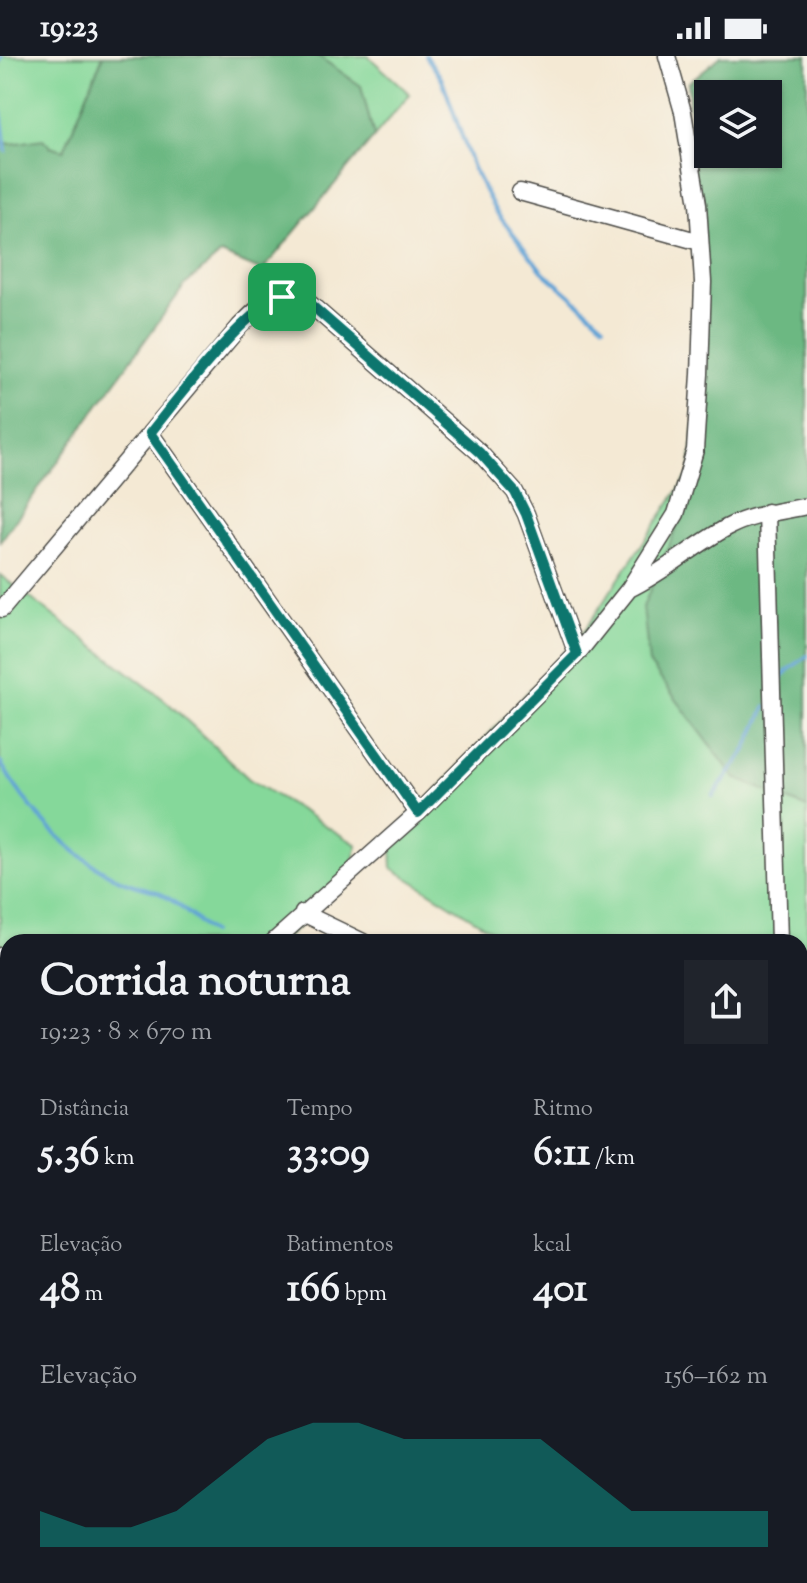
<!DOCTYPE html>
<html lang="pt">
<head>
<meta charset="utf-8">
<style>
	body { margin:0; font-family:"Sorts Mill Goudy",serif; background:#20242c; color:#f1f3f6; height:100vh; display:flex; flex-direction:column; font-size:30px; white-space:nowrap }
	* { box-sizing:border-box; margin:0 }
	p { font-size:26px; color:#9ea1a6 }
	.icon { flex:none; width:44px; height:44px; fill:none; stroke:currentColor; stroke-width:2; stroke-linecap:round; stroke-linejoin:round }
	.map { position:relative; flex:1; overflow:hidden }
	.drawer { position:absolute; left:0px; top:878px; width:808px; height:650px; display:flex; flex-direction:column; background:#171b24; border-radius:24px 24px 0 0; box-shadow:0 2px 6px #0004 }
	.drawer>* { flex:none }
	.fabs { position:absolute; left:694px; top:24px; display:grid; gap:16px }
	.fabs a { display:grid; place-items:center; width:88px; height:88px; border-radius:0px; background:#171b24; box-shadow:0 2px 6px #0004; font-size:40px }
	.pin { position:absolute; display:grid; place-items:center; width:68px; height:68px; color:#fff; margin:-34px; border-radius:16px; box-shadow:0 4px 12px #0006 }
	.round { display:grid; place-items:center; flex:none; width:84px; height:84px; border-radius:0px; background:#20242c }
	.head { display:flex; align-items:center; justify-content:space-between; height:136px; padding:0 40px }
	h1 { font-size:44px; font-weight:700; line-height:60px }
	.metrics { display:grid; grid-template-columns:repeat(3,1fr); gap:12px; height:136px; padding:8px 40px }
	.metrics div { display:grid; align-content:center }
	.metrics b { font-size:40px; font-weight:700 }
	.metrics small { font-size:22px; font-weight:400 }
	.metrics p { font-size:22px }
	.chart { height:224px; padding:16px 40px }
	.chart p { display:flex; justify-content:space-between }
	.chart svg { width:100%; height:144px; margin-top:8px; fill:#0f766e; opacity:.7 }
	.status { display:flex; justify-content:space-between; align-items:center; height:56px; padding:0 40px; background:#171b24; direction:ltr }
	.status svg { height:22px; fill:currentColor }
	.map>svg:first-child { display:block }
</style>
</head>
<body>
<div class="status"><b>19:23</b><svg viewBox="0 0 49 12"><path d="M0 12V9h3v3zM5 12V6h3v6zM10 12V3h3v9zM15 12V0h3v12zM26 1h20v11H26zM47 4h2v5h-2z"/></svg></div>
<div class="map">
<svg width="807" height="1527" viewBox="0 0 807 1527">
	<rect width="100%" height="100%" fill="#f7f3e8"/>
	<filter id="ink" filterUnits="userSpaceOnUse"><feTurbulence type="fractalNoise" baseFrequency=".0125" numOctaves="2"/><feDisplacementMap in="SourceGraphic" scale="16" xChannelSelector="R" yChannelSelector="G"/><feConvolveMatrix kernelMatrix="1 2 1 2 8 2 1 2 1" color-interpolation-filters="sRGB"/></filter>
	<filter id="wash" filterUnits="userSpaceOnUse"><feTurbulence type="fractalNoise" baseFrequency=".006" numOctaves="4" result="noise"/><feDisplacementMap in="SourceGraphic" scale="32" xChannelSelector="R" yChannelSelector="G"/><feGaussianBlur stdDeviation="1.8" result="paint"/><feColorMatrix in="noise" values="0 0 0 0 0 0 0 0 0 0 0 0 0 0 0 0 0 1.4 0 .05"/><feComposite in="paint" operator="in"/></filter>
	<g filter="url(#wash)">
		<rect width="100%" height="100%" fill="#f4e9d4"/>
		<path fill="#85d89a" stroke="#588262" stroke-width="2" d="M0 0H103L64 94 50 90 43 84 11 88 0 86Z
			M318 0H368L410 38 374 81 361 30Z
			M689 418 735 722 807 752V913L800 914V886H510L392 812C391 796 390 778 405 769L584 575Z
			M0 519 166 645 249 723 357 789 348 825 282 886H8V1067L0 1073Z
			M0 1177 8 1181V1520H367L366 1527H0Z
			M391 1520H517L515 1527H389Z"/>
		<path fill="#6cb882" stroke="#4c7256" stroke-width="2" fill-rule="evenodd" d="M103 0H318L361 30 374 81 262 215 221 198 185 229 0 486V86L11 88 43 83 50 90 64 94Z
			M721 0H807V752L735 722 649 607 643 551 686 449 705 276 688 27ZM708 38H768V98H708Z
			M800 1089 807 1094V1527H645L647 1520H800Z"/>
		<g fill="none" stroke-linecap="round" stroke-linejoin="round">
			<path stroke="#60a3d5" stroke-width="4" d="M426 0 442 23 473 112 496 156 542 215 604 269
				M0 5 1 0
				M0 47 6 95
				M777 628 787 615 807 600
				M0 706C26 751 68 798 116 822 129 829 143 831 157 836 177 845 194 863 211 877
				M713 740 746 694 766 650"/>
		</g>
	</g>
	<g filter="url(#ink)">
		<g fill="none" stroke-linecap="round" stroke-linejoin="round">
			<defs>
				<path id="minor" d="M520 136 700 186
					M150 377 418 757
					M767 456 779 886
					M631 532C666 515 694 489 728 471 753 458 779 456 807 450
					M2 553 240 270C263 247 277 232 310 248L480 397 515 436 526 458 577 598
					M303 857 363 886
					M273 886 418 757 577 598 629 533 676 458 695 394 700 318 703 226 698 148 683 56 667 0
					M0 900 8 913
					M0 1041 8 1051
					M0 1133 8 1137
					M0 1192 8 1196
					M0 1289 8 1293
					M0 1370 8 1375
					M800 1379 807 1401
					M0 1472 8 1478
					M74 1520 85 1527
					M233 1520 244 1527
					M285 1527 288 1520"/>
			</defs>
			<use href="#minor" stroke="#494844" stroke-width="19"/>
			<use href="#minor" stroke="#fff" stroke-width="16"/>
		</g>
	</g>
	<g fill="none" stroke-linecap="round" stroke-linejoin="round" filter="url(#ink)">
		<defs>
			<path id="route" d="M282 241 299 243 310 248 480 397 515 436 526 458 577 598 418 757 150 377C176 345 247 250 282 241Z"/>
		</defs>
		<use href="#route" stroke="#fff" stroke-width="16"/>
		<use href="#route" stroke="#0f766e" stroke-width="10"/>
	</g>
</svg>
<div class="fabs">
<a><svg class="icon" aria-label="layers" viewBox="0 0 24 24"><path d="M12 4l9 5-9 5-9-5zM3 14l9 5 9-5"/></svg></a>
</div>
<div class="pin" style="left:282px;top:241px;background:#1e9e55"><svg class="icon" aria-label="arrive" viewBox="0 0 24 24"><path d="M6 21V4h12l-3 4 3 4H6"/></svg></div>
<section class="drawer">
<div class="head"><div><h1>Corrida noturna</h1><p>19:23 · 8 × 670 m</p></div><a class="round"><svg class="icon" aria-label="share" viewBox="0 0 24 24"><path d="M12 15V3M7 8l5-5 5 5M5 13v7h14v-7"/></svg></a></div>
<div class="metrics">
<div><p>Distância</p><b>5.36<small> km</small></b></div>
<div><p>Tempo</p><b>33:09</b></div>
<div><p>Ritmo</p><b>6:11<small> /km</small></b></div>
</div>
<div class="metrics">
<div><p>Elevação</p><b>48<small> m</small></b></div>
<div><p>Batimentos</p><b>166<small> bpm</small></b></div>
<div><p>kcal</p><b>401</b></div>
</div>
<div class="chart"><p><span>Elevação</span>156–162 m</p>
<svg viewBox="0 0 160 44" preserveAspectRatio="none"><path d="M0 44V33L10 38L20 38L30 33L40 22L50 11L60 6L70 6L80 11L90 11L100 11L110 11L120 22L130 33L140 33L150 33L160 33V44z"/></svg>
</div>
</section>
</div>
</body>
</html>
